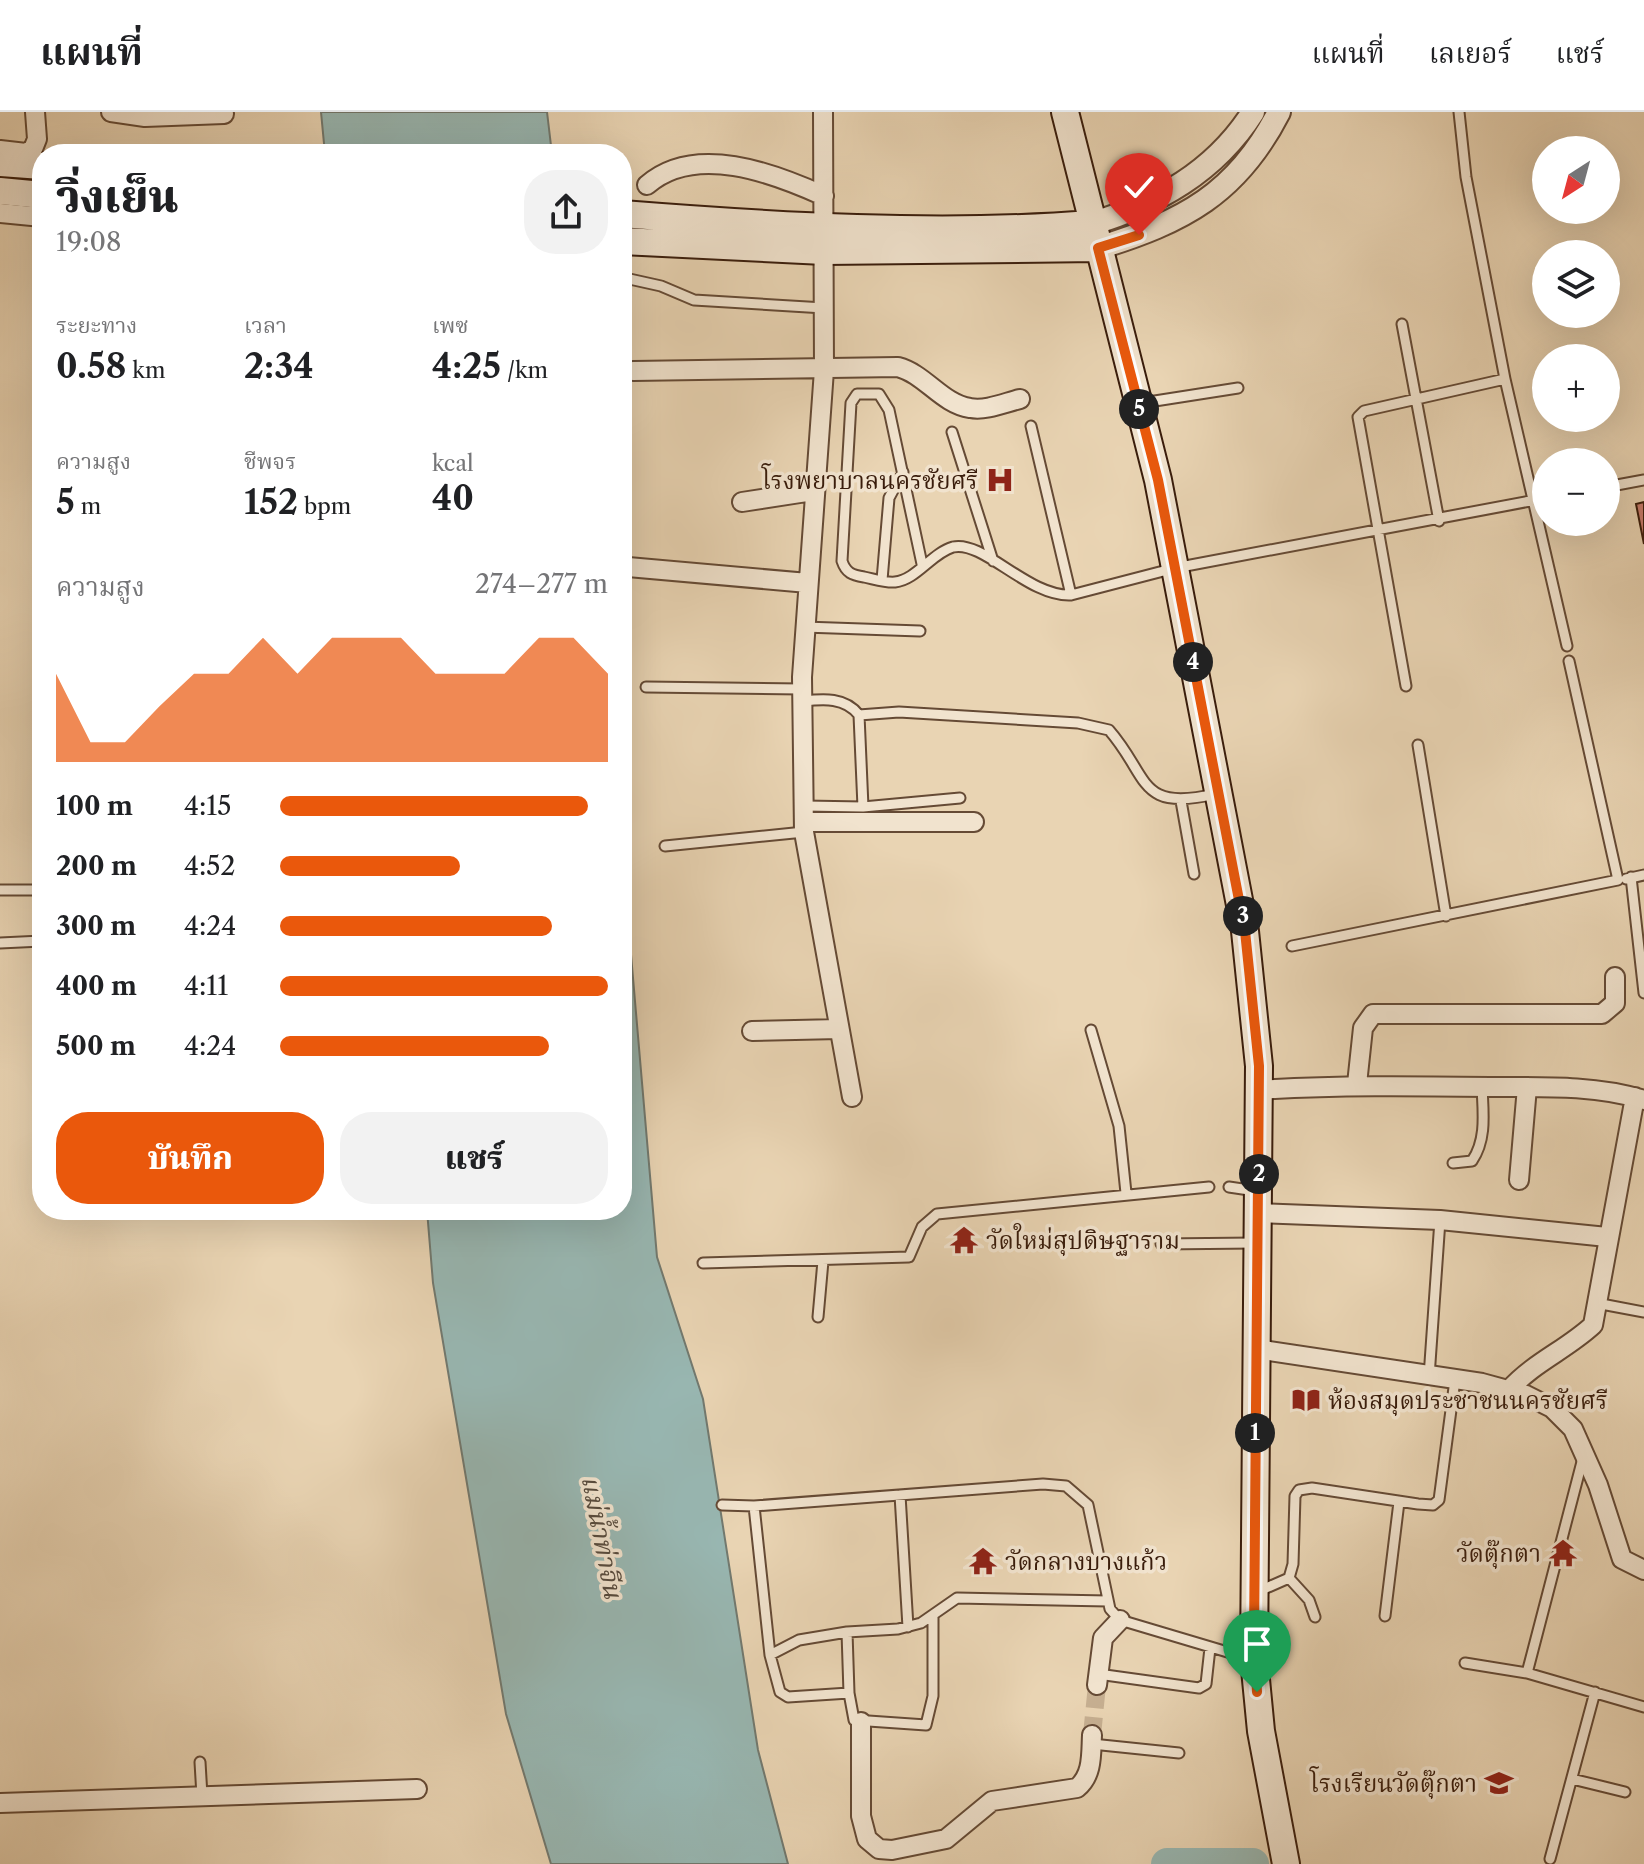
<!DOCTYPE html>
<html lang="th">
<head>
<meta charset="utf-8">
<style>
	body { margin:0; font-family:"Libre Caslon Text","Noto Serif Thai",serif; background:#f2f2f2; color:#202124; height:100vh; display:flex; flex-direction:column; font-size:30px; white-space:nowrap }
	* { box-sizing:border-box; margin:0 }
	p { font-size:26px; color:#757577 }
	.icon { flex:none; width:44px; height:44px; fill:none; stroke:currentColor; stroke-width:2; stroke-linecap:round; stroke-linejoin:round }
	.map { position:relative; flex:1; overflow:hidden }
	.side { position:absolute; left:32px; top:32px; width:600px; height:1076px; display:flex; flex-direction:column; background:#fff; border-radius:32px; box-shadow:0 8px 32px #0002 }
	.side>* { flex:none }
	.needle { width:52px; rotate:216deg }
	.controls { position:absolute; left:1532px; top:24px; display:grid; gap:16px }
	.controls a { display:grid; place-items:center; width:88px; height:88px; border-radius:50%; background:#fff; box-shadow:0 8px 32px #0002; font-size:40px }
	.pin { position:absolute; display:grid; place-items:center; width:68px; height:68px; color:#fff; margin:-82px -34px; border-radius:50% 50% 50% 0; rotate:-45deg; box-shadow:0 0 8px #0007 }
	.pin .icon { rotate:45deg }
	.km { position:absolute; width:40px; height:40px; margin:-20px; border-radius:50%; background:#222; color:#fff; font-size:22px; line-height:40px; text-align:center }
	.round { display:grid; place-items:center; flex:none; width:84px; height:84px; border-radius:32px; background:#f2f2f2 }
	.headline { display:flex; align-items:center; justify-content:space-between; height:136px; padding:0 24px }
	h1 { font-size:44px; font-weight:800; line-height:60px }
	.metrics { display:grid; grid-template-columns:repeat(3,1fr); gap:12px; height:136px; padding:8px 24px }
	.metrics div { display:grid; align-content:center }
	.metrics b { font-size:34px; font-weight:800 }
	.metrics small { font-size:22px; font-weight:400 }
	.metrics p { font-size:22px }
	.chart { height:224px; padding:16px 24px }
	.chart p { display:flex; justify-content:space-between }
	.chart svg { width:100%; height:144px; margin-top:8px; fill:#ea580c; opacity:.7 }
	.cta { display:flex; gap:16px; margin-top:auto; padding:16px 24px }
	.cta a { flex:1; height:92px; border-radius:32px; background:#ea580c; color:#fff; font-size:32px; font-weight:800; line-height:92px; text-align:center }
	.cta a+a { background:#f2f2f2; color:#202124 }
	ul { padding:0 24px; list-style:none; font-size:26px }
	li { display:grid; grid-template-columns:128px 96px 1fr; align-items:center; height:60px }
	li i { height:20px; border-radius:10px; background:#ea580c }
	header { display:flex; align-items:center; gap:48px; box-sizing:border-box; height:112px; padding:0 40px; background:#fff; border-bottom:2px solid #e0e0e0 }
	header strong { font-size:38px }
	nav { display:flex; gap:44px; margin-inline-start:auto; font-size:28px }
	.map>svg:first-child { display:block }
</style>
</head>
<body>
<header>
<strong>แผนที่</strong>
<nav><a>แผนที่</a><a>เลเยอร์</a><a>แชร์</a></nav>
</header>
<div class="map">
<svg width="1644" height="1752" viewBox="0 0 1644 1752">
	<rect width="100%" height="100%" fill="#e9d4b3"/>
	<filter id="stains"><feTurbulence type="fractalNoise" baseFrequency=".0025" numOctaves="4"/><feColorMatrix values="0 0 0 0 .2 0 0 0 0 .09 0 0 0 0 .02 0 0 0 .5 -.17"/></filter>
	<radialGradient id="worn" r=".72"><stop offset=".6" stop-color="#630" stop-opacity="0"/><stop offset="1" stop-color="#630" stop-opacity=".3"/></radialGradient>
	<path fill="#98b7b2" stroke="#72796f" stroke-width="2" d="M321 0H547L552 42H325Z
		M622 738 657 1145 703 1287 758 1638 788 1752H551L506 1602 433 1171 427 1098H622Z"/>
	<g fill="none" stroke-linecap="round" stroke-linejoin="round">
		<path stroke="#98b7b2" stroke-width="32" d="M1167 1752H1253"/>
	</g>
	<path fill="#c97c6f" stroke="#391c0b" stroke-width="2" d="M1644 390V432L1636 392Z"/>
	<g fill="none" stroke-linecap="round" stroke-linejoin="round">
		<path stroke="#c6af91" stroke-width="18" stroke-dasharray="18 9" stroke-linecap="butt" d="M1092 1623 1097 1573"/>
		<defs>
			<path id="service" d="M1459 0 1466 65 1505 267 1567 534
				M625 166 661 174 694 188 824 196
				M1402 212 1439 409
				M1142 291 1238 276
				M1031 314 1071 483
				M952 320 993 449
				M1606 375 1644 368
				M922 452 889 298 879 282H857L851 291 842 449C846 461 852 463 864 465 874 467 886 471 895 470 916 468 932 441 953 435 984 428 1028 485 1071 483L1175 456 1546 386
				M882 468 889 386 903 360
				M804 515 920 519
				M1406 574 1358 305 1364 299 1505 267
				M646 575 801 577
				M803 589C824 587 845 585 859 603L863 695
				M859 603 899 600 1078 611 1109 618C1150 665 1137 700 1215 682
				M1418 633 1446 804
				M1181 689 1194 762
				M805 694 863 695 960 686
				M665 734 804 720
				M1631 765 1644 881
				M1626 767 1644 763
				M0 778H42
				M0 831 42 829
				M1292 834 1618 768 1569 549
				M1091 918 1119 1014 1126 1081
				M1453 1051 1472 1049C1487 1027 1483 1000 1482 975
				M1229 1075 1256 1079
				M1161 1132 1254 1131
				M703 1151 909 1145 922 1115 937 1102 1209 1075
				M1596 1191 1644 1200
				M818 1205 823 1149
				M1429 1265 1440 1108
				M1583 1346 1527 1561 1644 1595
				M900 1383 908 1515
				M722 1393 754 1394 1043 1372 1066 1374 1088 1393 1110 1497 1120 1508 1251 1547
				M754 1394 770 1543 780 1580 788 1585 849 1581
				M1289 1466 1309 1488 1315 1505
				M1257 1480 1289 1466 1293 1452 1295 1384 1299 1378 1312 1376 1418 1392 1433 1393 1439 1388 1455 1268
				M1385 1504 1399 1390
				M933 1505V1584L926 1613 854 1608 849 1581 847 1520 898 1517 921 1511 957 1486 1108 1489
				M770 1543 799 1528 847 1520
				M1465 1551 1527 1561
				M1098 1562 1199 1576 1206 1572 1210 1536
				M1092 1632 1179 1641
				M200 1650 202 1684
				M1572 1667 1625 1680
				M1550 1747 1595 1580"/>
			<path id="minor" d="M111 0 145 5 224 2
				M823 0 824 258 802 565 804 720 852 985
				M0 38 26 41 33 37 37 27 35 0
				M647 73C695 31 773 61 824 84
				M0 101 42 105
				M633 259 898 255C925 262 942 292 970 296 986 299 1004 291 1020 287
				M742 390 813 379
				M628 455 808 471
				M804 710H974
				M752 919 839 917
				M1357 972 1363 916 1373 902H1602L1615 891V865
				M1258 978C1336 973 1413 974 1491 975 1541 975 1597 973 1644 988
				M1519 1068 1527 975
				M1258 1101 1440 1108 1607 1125
				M1256 1237 1482 1271 1526 1283 1552 1296 1573 1317 1598 1373 1622 1447 1644 1458
				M1509 1278C1534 1250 1566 1238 1593 1213L1635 985
				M1097 1573 1103 1526 1120 1508
				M861 1610V1704L867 1727 879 1737 892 1738 946 1727 992 1689 1077 1676C1093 1663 1091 1642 1092 1623
				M0 1691 417 1677"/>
			<path id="tertiary" d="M1091 112C1157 92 1215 60 1253 0
				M1098 136C1183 110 1237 82 1279 0"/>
			<path id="secondary" d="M1065 0 1158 368 1245 819 1259 954 1254 1547 1261 1619 1286 1752
				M0 51 42 54
				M0 79 42 83
				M622 102C773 114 940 124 1091 112
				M622 129 824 139 1098 136"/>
		</defs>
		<use href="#service" stroke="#654a35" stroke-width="13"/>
		<use href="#minor" stroke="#654a35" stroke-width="22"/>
		<use href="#tertiary" stroke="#654a35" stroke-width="26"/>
		<use href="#secondary" stroke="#391c0b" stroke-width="30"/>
		<use href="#service" stroke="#f1e3ce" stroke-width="9"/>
		<use href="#minor" stroke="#f1e3ce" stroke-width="18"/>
		<use href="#tertiary" stroke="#f1e3ce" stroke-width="22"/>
		<use href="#secondary" stroke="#f1e3ce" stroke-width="26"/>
	</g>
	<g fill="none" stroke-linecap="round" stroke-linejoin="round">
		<defs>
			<path id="route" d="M1139 123 1098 136 1158 368 1245 819 1259 954 1254 1526 1257 1580"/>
		</defs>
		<use href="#route" stroke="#fff" stroke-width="16"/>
		<use href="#route" stroke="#ea580c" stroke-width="10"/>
	</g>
	<defs>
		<symbol id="hospital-bare" viewBox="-9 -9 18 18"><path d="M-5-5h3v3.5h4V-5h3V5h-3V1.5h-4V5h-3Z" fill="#8f2418" stroke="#f1e3ce" stroke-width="2.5" paint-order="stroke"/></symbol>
		<symbol id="temple-bare" viewBox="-9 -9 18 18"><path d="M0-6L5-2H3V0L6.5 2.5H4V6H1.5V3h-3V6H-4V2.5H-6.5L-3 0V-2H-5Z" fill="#8f2418" stroke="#f1e3ce" stroke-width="2.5" paint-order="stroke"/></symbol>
		<symbol id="library-bare" viewBox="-9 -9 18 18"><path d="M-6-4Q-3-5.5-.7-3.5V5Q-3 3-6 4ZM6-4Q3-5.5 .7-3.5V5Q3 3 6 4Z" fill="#8f2418" stroke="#f1e3ce" stroke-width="2.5" paint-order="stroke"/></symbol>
		<symbol id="school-bare" viewBox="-9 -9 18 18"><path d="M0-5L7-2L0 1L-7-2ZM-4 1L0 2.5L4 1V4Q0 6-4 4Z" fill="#8f2418" stroke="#f1e3ce" stroke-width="2.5" paint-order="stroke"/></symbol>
	</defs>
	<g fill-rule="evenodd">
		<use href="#hospital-bare" x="980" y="348" width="40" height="40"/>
		<use href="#temple-bare" x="944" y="1108" width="40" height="40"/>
		<use href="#library-bare" x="1286" y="1268" width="40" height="40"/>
		<use href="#temple-bare" x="1543" y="1421" width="40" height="40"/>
		<use href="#temple-bare" x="963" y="1429" width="40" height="40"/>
		<use href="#school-bare" x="1479" y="1651" width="40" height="40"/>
	</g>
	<g text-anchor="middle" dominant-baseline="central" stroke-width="7" stroke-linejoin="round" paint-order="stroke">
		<g font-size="24" fill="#391c0b" stroke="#f1e3ce" text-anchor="end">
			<text x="978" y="368">โรงพยาบาลนครชัยศรี</text>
			<text x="986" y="1128" text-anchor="start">วัดใหม่สุปดิษฐาราม</text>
			<text x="1328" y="1288" text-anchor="start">ห้องสมุดประชาชนนครชัยศรี</text>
			<text x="1541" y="1441">วัดตุ๊กตา</text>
			<text x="1005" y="1449" text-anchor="start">วัดกลางบางแก้ว</text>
			<text x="1477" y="1671">โรงเรียนวัดตุ๊กตา</text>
		</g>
		<g font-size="26" font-style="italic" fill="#564a3d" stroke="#f1e3ce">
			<text transform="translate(602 1425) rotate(79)">แม่น้ำท่าจีน</text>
		</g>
	</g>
	<rect width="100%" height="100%" filter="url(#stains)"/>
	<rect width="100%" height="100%" fill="url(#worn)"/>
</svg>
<div class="controls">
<a><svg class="needle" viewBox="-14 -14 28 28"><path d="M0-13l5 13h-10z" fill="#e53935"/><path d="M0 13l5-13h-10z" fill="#757577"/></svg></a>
<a><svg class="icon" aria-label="layers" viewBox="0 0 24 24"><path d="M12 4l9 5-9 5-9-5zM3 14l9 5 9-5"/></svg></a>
<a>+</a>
<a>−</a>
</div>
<div class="pin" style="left:1257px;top:1580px;background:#1e9e55"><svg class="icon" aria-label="arrive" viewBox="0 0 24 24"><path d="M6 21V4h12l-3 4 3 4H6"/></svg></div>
<div class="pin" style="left:1139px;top:123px;background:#d93025"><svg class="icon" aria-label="check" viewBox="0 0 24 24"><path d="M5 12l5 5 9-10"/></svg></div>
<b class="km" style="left:1255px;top:1321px">1</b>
<b class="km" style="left:1259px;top:1062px">2</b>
<b class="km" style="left:1243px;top:804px">3</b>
<b class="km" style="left:1193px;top:550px">4</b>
<b class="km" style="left:1139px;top:297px">5</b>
<section class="side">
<div class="headline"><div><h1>วิ่งเย็น</h1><p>19:08</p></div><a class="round"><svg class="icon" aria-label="share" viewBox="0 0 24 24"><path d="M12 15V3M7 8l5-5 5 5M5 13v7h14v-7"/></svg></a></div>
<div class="metrics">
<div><p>ระยะทาง</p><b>0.58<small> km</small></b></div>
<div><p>เวลา</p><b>2:34</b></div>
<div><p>เพซ</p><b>4:25<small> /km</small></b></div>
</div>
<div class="metrics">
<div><p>ความสูง</p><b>5<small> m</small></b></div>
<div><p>ชีพจร</p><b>152<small> bpm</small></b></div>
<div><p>kcal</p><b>40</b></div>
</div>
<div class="chart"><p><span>ความสูง</span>274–277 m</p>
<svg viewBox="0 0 160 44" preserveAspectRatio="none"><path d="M0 44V17L10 38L20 38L30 27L40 17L50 17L60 6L70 17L80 6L90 6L100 6L110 17L120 17L130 17L140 6L150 6L160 17V44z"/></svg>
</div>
<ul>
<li><b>100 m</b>4:15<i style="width:94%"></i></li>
<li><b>200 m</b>4:52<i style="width:55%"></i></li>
<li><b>300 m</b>4:24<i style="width:83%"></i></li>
<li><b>400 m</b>4:11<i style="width:100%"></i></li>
<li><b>500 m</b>4:24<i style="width:82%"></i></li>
</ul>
<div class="cta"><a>บันทึก</a><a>แชร์</a></div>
</section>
</div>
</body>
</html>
